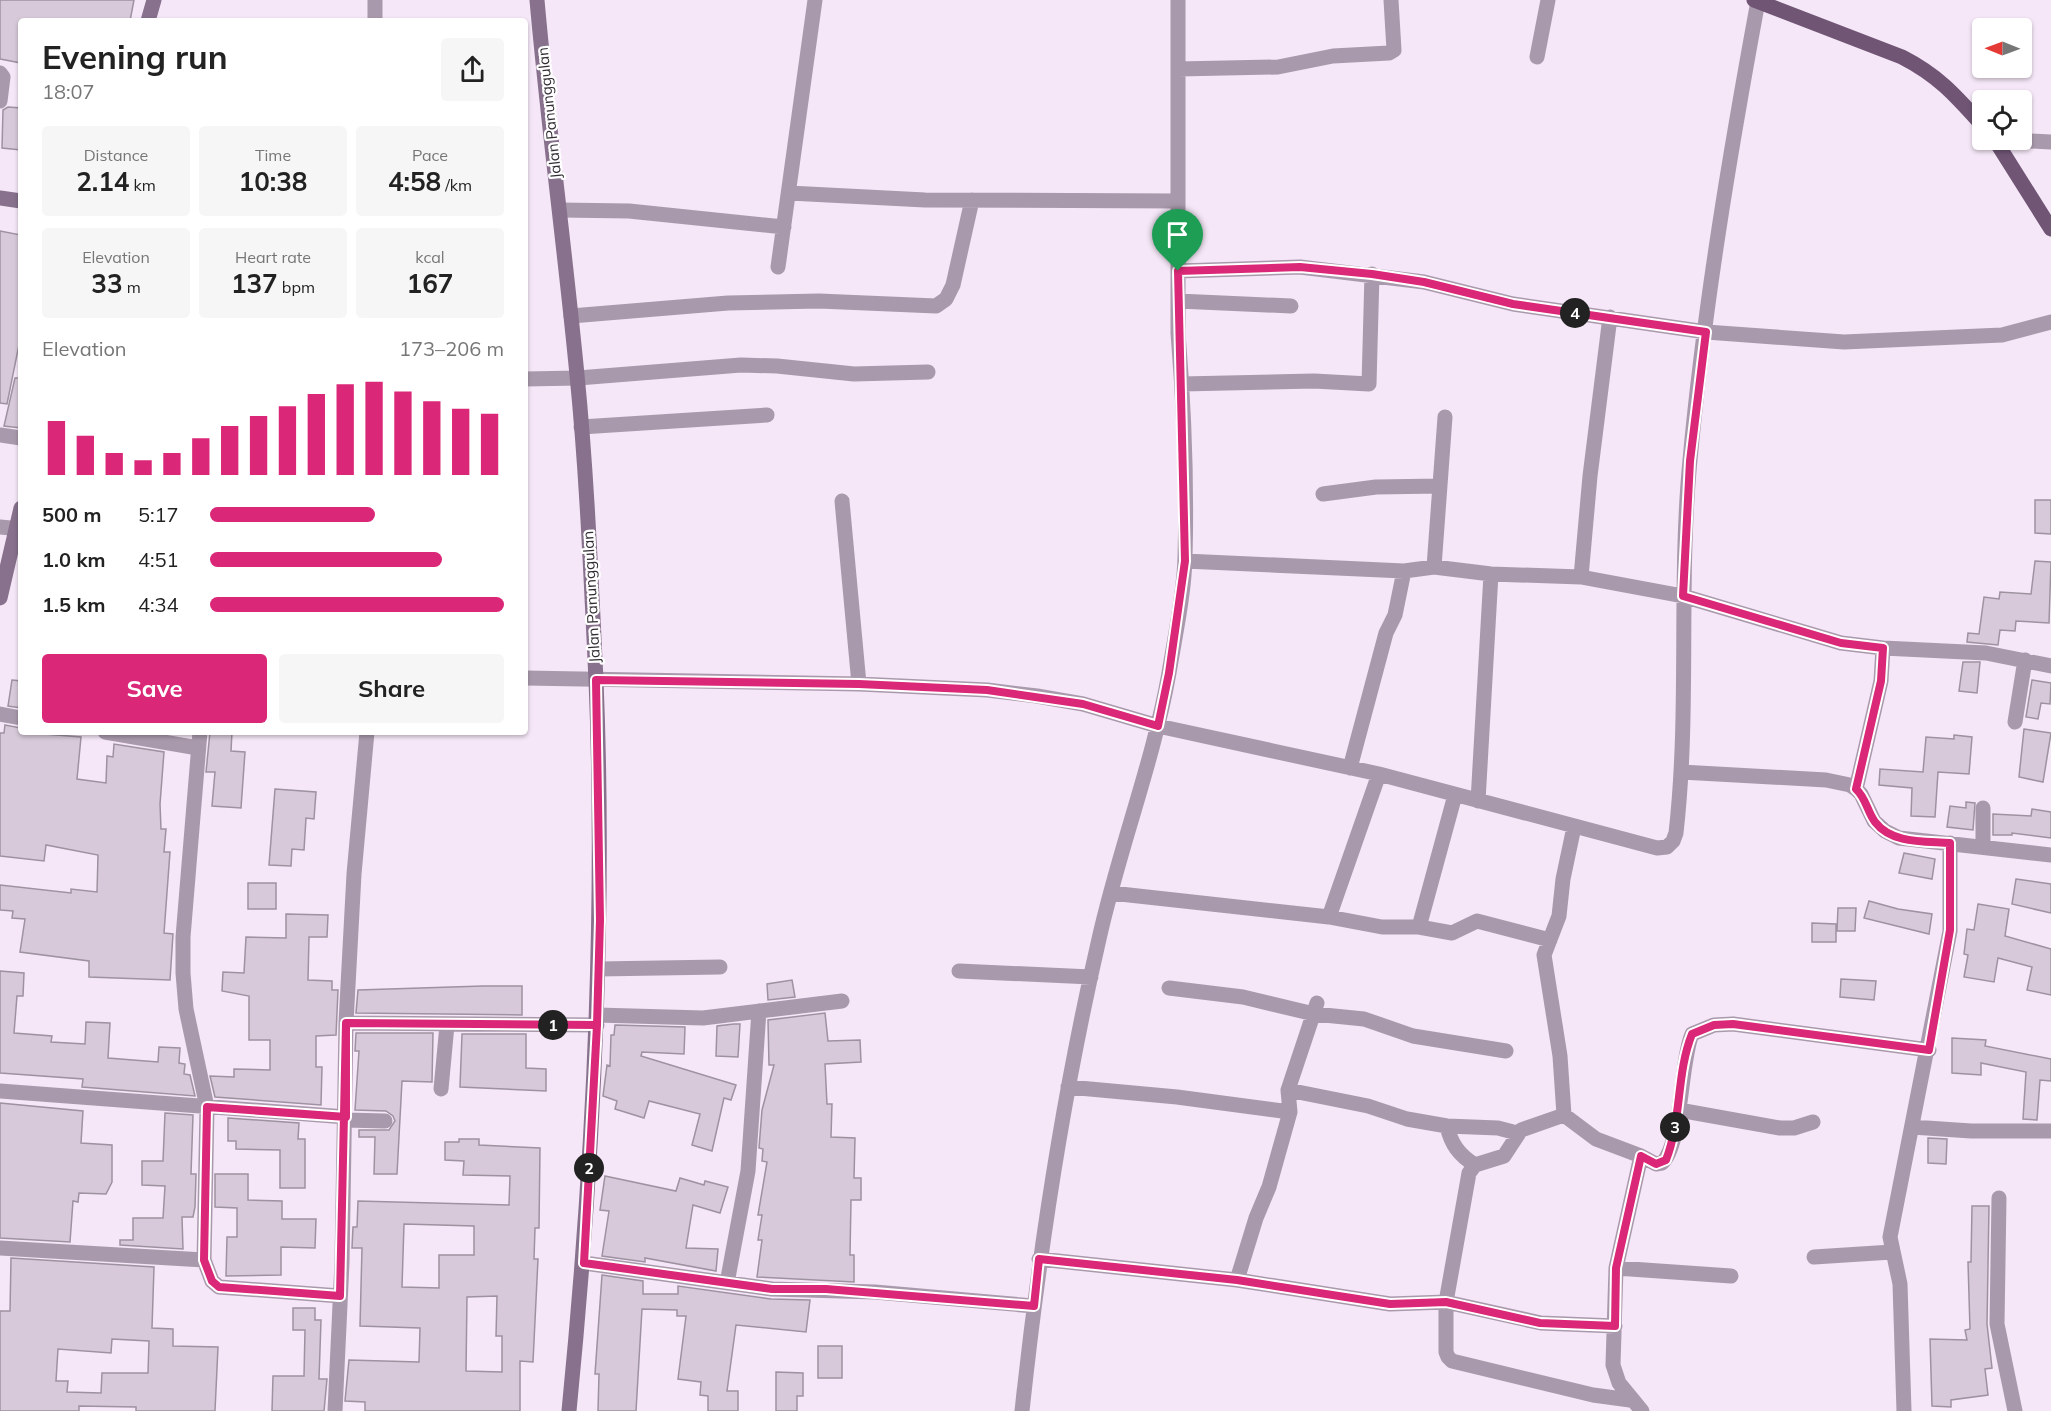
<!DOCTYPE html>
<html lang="en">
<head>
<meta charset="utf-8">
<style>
	body { margin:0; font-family:Mulish,sans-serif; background:#f6f6f6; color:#222; height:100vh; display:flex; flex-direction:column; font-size:22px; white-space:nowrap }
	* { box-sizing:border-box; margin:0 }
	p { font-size:20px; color:#767676 }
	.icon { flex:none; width:33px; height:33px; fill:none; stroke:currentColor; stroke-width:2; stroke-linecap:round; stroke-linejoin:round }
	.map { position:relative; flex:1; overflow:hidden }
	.panel { position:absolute; left:18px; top:18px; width:510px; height:717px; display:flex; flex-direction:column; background:#fff; border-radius:6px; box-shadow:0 2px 4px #0004 }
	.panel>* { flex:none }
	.needle { width:39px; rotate:271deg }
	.tools { position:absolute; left:1972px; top:18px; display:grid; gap:12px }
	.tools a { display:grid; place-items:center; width:60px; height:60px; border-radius:6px; background:#fff; box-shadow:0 2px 4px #0004; font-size:30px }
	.pin { position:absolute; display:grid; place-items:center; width:51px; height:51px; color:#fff; margin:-62px -26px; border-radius:50% 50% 50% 0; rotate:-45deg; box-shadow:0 0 6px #0007 }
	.pin .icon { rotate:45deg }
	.km { position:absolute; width:30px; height:30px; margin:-15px; border-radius:50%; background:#222; color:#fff; font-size:16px; line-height:30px; text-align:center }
	.round { display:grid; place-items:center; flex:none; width:63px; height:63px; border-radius:6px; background:#f6f6f6 }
	.overview { display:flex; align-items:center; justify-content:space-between; height:102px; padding:0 24px }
	h1 { font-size:33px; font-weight:700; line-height:45px }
	.metrics { display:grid; grid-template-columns:repeat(3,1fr); gap:9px; height:102px; padding:6px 24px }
	.metrics div { display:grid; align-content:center; border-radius:6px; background:#f6f6f6; text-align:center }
	.metrics b { font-size:26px; font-weight:700 }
	.metrics small { font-size:16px; font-weight:400 }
	.metrics p { font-size:16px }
	.chart { height:168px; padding:12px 24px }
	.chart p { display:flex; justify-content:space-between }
	.chart svg { width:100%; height:108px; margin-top:6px; stroke:#db2777; stroke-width:6 }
	.primary-button { display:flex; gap:12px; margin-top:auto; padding:12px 24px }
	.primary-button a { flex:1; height:69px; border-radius:6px; background:#db2777; color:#fff; font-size:24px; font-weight:700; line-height:69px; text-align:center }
	.primary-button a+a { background:#f6f6f6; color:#222 }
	ul { padding:0 24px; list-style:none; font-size:20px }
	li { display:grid; grid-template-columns:96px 72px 1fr; align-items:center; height:45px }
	li i { height:15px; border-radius:8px; background:#db2777 }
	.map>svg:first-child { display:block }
</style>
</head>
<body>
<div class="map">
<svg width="2051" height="1411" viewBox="0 0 2051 1411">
	<rect width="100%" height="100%" fill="#f5e7f7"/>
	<path fill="#d7c9d9" stroke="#9e91a0" stroke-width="1.5" fill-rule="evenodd" d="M0 0H134L130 21H21V63L0 59Z
		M8 107 21 108V150L2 148 3 110Z
		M0 231 21 235V335L7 404 0 403Z
		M15 378H21V428L4 426Z
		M2035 500H2051V534L2035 533Z
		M2035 561 2051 562 2049 623 2016 621 2015 631 2000 630 1998 645 1967 642 1968 633 1979 634 1984 597 1999 599 2000 592 2031 594Z
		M1963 662H1980L1977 693 1959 691Z
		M12 680 21 681V708L8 706Z
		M2032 680 2051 683 2050 704 2041 703 2038 719 2026 717Z
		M5 725 21 728V732L81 737 77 779 106 783 107 756 113 757 114 744 164 752 160 804 161 829H166L164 852H170L164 933 173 934 170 980 89 977V961L20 952 25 919 12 918 13 911 0 910V885L71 893V889L97 892 98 855 46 845 44 861 0 856V733H4Z
		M2024 729 2051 733 2043 782 2019 777Z
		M210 732H232L231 751 245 752 241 808 212 806 215 772H206Z
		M1954 735 1972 737 1969 774 1938 772 1935 817 1911 816 1912 788 1879 785 1880 769 1923 772 1926 737 1954 739Z
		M275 789 316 792 314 819 306 818 304 850 292 849 291 866 269 865Z
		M1966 802 1975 803 1973 830 1947 827 1950 806 1966 808Z
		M2032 809 2051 812V838L2012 833V835H1993V814L2031 816Z
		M1904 853 1935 859 1932 879 1899 873Z
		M2016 879 2051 884V913L2012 904Z
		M248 883H276V909H248Z
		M1869 901 1898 909 1932 914 1929 934 1864 918Z
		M1978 904 2009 909 2005 936 2051 949V995L2027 990 2032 967 1998 958 1994 982 1964 977 1968 955 1964 954 1967 929 1974 930Z
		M1838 908H1856L1855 931H1837Z
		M286 914 328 915 327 937H309L308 980 332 981V990H338L336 1035 316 1036V1067H322L321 1105 215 1097 210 1076 234 1077V1069L270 1070V1040H249V996L222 991 223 972 244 973 246 937 286 938Z
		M1812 923 1836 924V942H1812Z
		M0 971 24 973 23 996H17L14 1033 52 1036 51 1042 85 1044 86 1022 110 1023 108 1058 158 1062 159 1047 180 1048 179 1063 185 1064 184 1074 190 1075 195 1096 82 1087 83 1079 0 1073Z
		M1841 979 1876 981 1874 1000 1840 997Z
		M792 980 795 997 768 1000 767 984Z
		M483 986H522V1015L356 1013 358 990Z
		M825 1013 828 1041 860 1040 861 1062 825 1064 827 1104H832L831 1137 855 1138 854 1178H861V1200H851L850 1255H854V1282L757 1277 762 1240H758L762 1215H758L767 1162 762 1161 763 1149 759 1148 762 1110 774 1065H769L768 1020Z
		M734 1024H740L738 1057 716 1056 717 1026Z
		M615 1025 685 1027 684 1054 642 1052 641 1056 736 1085 731 1100 724 1098 712 1151 692 1145 700 1114 649 1101 644 1118 615 1109 617 1101 603 1096 607 1065 610 1066 611 1035H614Z
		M356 1033H433L432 1082 402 1081 397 1174H374L375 1137H359V1130H389L395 1121 393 1116 386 1111 355 1110 359 1051H355Z
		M462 1034H526V1068L546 1069V1091L460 1087Z
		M1952 1038 1986 1040 1985 1046 2051 1059V1081L2040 1080 2037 1120 2023 1119 2026 1072 1981 1063V1075L1952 1073Z
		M0 1103 83 1111 81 1143 112 1145V1182L106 1194 79 1193 78 1202 73 1201 70 1242 0 1238Z
		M165 1113 193 1115 191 1174H196L195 1207 193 1217H182L183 1249 120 1245V1240H133V1218H163L165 1186 142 1185V1161H163Z
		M228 1118 299 1123 298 1139H305V1188H280V1150L236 1149V1141H228Z
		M1928 1138 1947 1139 1946 1164 1928 1163Z
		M459 1139H479V1145L540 1148 539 1228H535L534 1259H538L533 1362 520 1361V1411H365V1402L345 1401 349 1360 419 1362 420 1328 360 1326 362 1248H352L353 1227H357L358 1201 509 1205 510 1176 463 1175 464 1161 445 1160V1142H459ZM404 1224 474 1226V1255H439V1288L402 1287ZM497 1296 496 1336H502V1372L466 1371 467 1297Z
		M215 1174H248V1200L282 1201V1219H316L315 1248 281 1247V1275L226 1276 227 1237H237V1208L215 1207Z
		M605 1176 676 1191 680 1178 704 1185 705 1181 728 1187 720 1213 693 1205 686 1248 718 1249 716 1271 645 1258V1262L602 1256 609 1211 600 1210Z
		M1972 1206H1989L1987 1324 1992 1368 1985 1369 1988 1395 1951 1400V1407L1932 1406 1930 1339 1967 1340 1965 1330 1970 1329 1968 1262H1971Z
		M11 1258 154 1267 152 1328 173 1329V1346L218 1347 215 1411H136V1407L79 1406V1411H0V1311H10ZM112 1339 149 1341 148 1373H102L101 1393 67 1392 68 1381H56L58 1349 111 1353Z
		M602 1275 643 1281V1294H678V1286L771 1299 810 1300 806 1332 736 1325 727 1391H738V1411H708V1396L700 1395 701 1382 678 1379 686 1316H677V1310L642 1309 636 1411H598L599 1374H595Z
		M293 1308H315V1320H321L319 1379H327L324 1411H272L273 1376H304L305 1330H293Z
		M818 1346H842V1378H818Z
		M776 1372 803 1373V1396H797V1411H776Z"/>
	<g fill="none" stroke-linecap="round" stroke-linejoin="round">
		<path stroke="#a999ac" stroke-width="15" d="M375 21V0
			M1537 57 1548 0
			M1178 69 1278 67 1333 56 1389 53 1394 50 1391 0
			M0 73 3 77 0 101
			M2009 140 2051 142
			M789 193 925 200 1178 201
			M560 210 629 211 784 227
			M778 267 815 0
			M1178 271 1300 267 1424 282 1513 304 1706 332 1844 342 2002 335 2051 322
			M1178 301 1291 306
			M571 316 728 303 819 301 936 306 946 299 953 285 972 200
			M525 379 578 378 741 365 777 366 854 374 928 372
			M1182 384 1314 381 1369 384 1372 274
			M581 427 767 415
			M0 435 21 438
			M1323 494 1376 487 1440 486
			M842 501 859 684
			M0 527 21 529
			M1185 561 1404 571 1434 567 1491 574 1581 577 1683 596 1841 643 1883 648 1986 653 2051 666
			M1434 567 1445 417
			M1581 577 1590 476 1610 317
			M525 678 859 684 987 690 1037 696 1083 704 1158 726 1379 774 1657 848 1667 847 1673 841 1676 833C1690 709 1678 584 1690 460 1704 307 1730 153 1758 1
			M0 714 21 718
			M2015 722 2025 660
			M105 732 198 748
			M200 732 183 937V973L186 1009 207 1107 204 1260 212 1281 219 1287 340 1296
			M1350 768 1386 633 1395 615 1404 571
			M1681 772 1826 780 1850 785 1856 789 1861 794 1874 821 1885 831 1899 838 2051 855
			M1856 789 1881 681 1883 648
			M1478 801 1491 574
			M1574 827 1563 879 1559 916 1544 955 1560 1056 1564 1115 1596 1139 1641 1156
			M1983 847V808
			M1111 893 1329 917 1382 927H1419L1452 933 1477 921 1550 940
			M1329 917 1379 774
			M1419 927 1455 795
			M598 969 720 967
			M959 971 1091 977
			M1169 988 1243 997 1314 1014 1364 1019 1413 1036 1506 1051
			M597 1015 703 1018 842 1001
			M346 1023 597 1025
			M1068 1087 1177 1097 1290 1112
			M441 1089 447 1025
			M1288 1090 1368 1106 1407 1119 1447 1126 1498 1128 1517 1133
			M0 1091 346 1117
			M1679 1110 1780 1128H1794L1813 1122
			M346 1120 385 1121
			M1447 1126C1451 1144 1459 1155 1475 1165
			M1912 1127 1971 1131H2051
			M1999 1198 1997 1324 2015 1411
			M0 1248 204 1260
			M1814 1257 1892 1252
			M1039 1259 1237 1280 1390 1304 1446 1302 1469 1173 1475 1165 1504 1156 1521 1130 1564 1115
			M584 1263 772 1289 875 1292 1034 1306
			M1616 1268 1731 1276
			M1237 1280 1256 1218 1269 1187 1290 1112 1288 1090 1317 1003
			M727 1283 748 1171 759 1011
			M1615 1326 1541 1323 1446 1302V1352L1448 1357 1452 1361 1593 1395 1630 1400
			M335 1411 342 1262 346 1023 354 874 367 732
			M1022 1411C1039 1252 1063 1095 1099 939 1119 849 1153 763 1169 673 1175 636 1184 595 1185 558 1187 483 1184 407 1178 333V0
			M1642 1411 1619 1383 1613 1365 1616 1268 1641 1156 1656 1164 1662 1163C1682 1145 1680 1063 1692 1034L1714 1025 1733 1024 1929 1050
			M1904 1411 1900 1284 1890 1237 1950 931V843"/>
		<path stroke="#87718c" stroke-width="15" d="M537 0C548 125 565 250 577 375 587 476 591 578 596 680 606 924 593 1168 569 1411
			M148 21 154 0
			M0 198 21 201
			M0 598 21 508"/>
		<path stroke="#705575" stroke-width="15" d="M1754 0 1902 57C1939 76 1956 96 1983 126
			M1995 140 2051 229"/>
	</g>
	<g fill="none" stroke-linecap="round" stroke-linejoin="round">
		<defs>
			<path id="route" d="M1178 271 1185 561 1169 673 1158 726 1083 704 987 690 859 684 596 680 600 920 597 1025 346 1023 340 1296 219 1287 212 1281 204 1260 207 1107 346 1117V1023L597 1025 584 1263 772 1289H826L1034 1306 1039 1259 1237 1280 1390 1304 1446 1302 1540 1323 1615 1326 1616 1268 1641 1156 1656 1164 1666 1160C1682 1119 1676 1074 1692 1034L1714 1025 1733 1024 1929 1050 1950 930V843C1924 841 1892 844 1875 822 1867 811 1866 798 1856 789L1881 681 1883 648 1841 643 1683 596 1690 461 1706 332 1513 304 1424 282 1372 274 1300 267 1178 271"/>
		</defs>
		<use href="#route" stroke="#fff" stroke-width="12"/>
		<use href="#route" stroke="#db2777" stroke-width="8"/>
	</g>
	<g text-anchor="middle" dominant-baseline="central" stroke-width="4.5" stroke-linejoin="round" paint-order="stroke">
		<g font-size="15" fill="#312c32" stroke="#fff">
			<text transform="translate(549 113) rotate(-96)">Jalan Panunggulan</text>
			<text transform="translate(591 597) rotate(-93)">Jalan Panunggulan</text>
		</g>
	</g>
</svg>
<div class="tools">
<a><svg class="needle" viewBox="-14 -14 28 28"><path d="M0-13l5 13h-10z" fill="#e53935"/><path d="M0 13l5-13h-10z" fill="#767676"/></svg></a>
<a><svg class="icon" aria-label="locate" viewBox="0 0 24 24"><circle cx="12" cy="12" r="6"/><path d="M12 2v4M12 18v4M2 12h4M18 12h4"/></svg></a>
</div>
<div class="pin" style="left:1178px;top:271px;background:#1e9e55"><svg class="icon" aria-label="arrive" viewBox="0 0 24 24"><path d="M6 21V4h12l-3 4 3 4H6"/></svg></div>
<b class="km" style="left:553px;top:1025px">1</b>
<b class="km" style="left:589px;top:1168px">2</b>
<b class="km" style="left:1675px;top:1127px">3</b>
<b class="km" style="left:1575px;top:313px">4</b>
<section class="panel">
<div class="overview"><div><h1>Evening run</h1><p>18:07</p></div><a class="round"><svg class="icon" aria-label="share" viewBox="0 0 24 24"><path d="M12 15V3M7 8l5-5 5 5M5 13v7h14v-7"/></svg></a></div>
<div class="metrics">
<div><p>Distance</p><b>2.14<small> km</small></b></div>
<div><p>Time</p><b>10:38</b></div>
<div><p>Pace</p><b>4:58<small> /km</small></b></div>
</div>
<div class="metrics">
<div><p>Elevation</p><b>33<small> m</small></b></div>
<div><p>Heart rate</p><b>137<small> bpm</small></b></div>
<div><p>kcal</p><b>167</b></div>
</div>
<div class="chart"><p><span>Elevation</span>173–206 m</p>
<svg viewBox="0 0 160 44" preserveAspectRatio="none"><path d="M5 44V22M15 44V28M25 44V35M35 44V38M45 44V35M55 44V29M65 44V24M75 44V20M85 44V16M95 44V11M105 44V7M115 44V6M125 44V10M135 44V14M145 44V17M155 44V19"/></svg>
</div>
<ul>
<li><b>500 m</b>5:17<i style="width:56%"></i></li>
<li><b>1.0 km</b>4:51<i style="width:79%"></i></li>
<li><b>1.5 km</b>4:34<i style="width:100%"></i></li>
</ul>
<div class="primary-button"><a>Save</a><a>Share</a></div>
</section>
</div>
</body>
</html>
